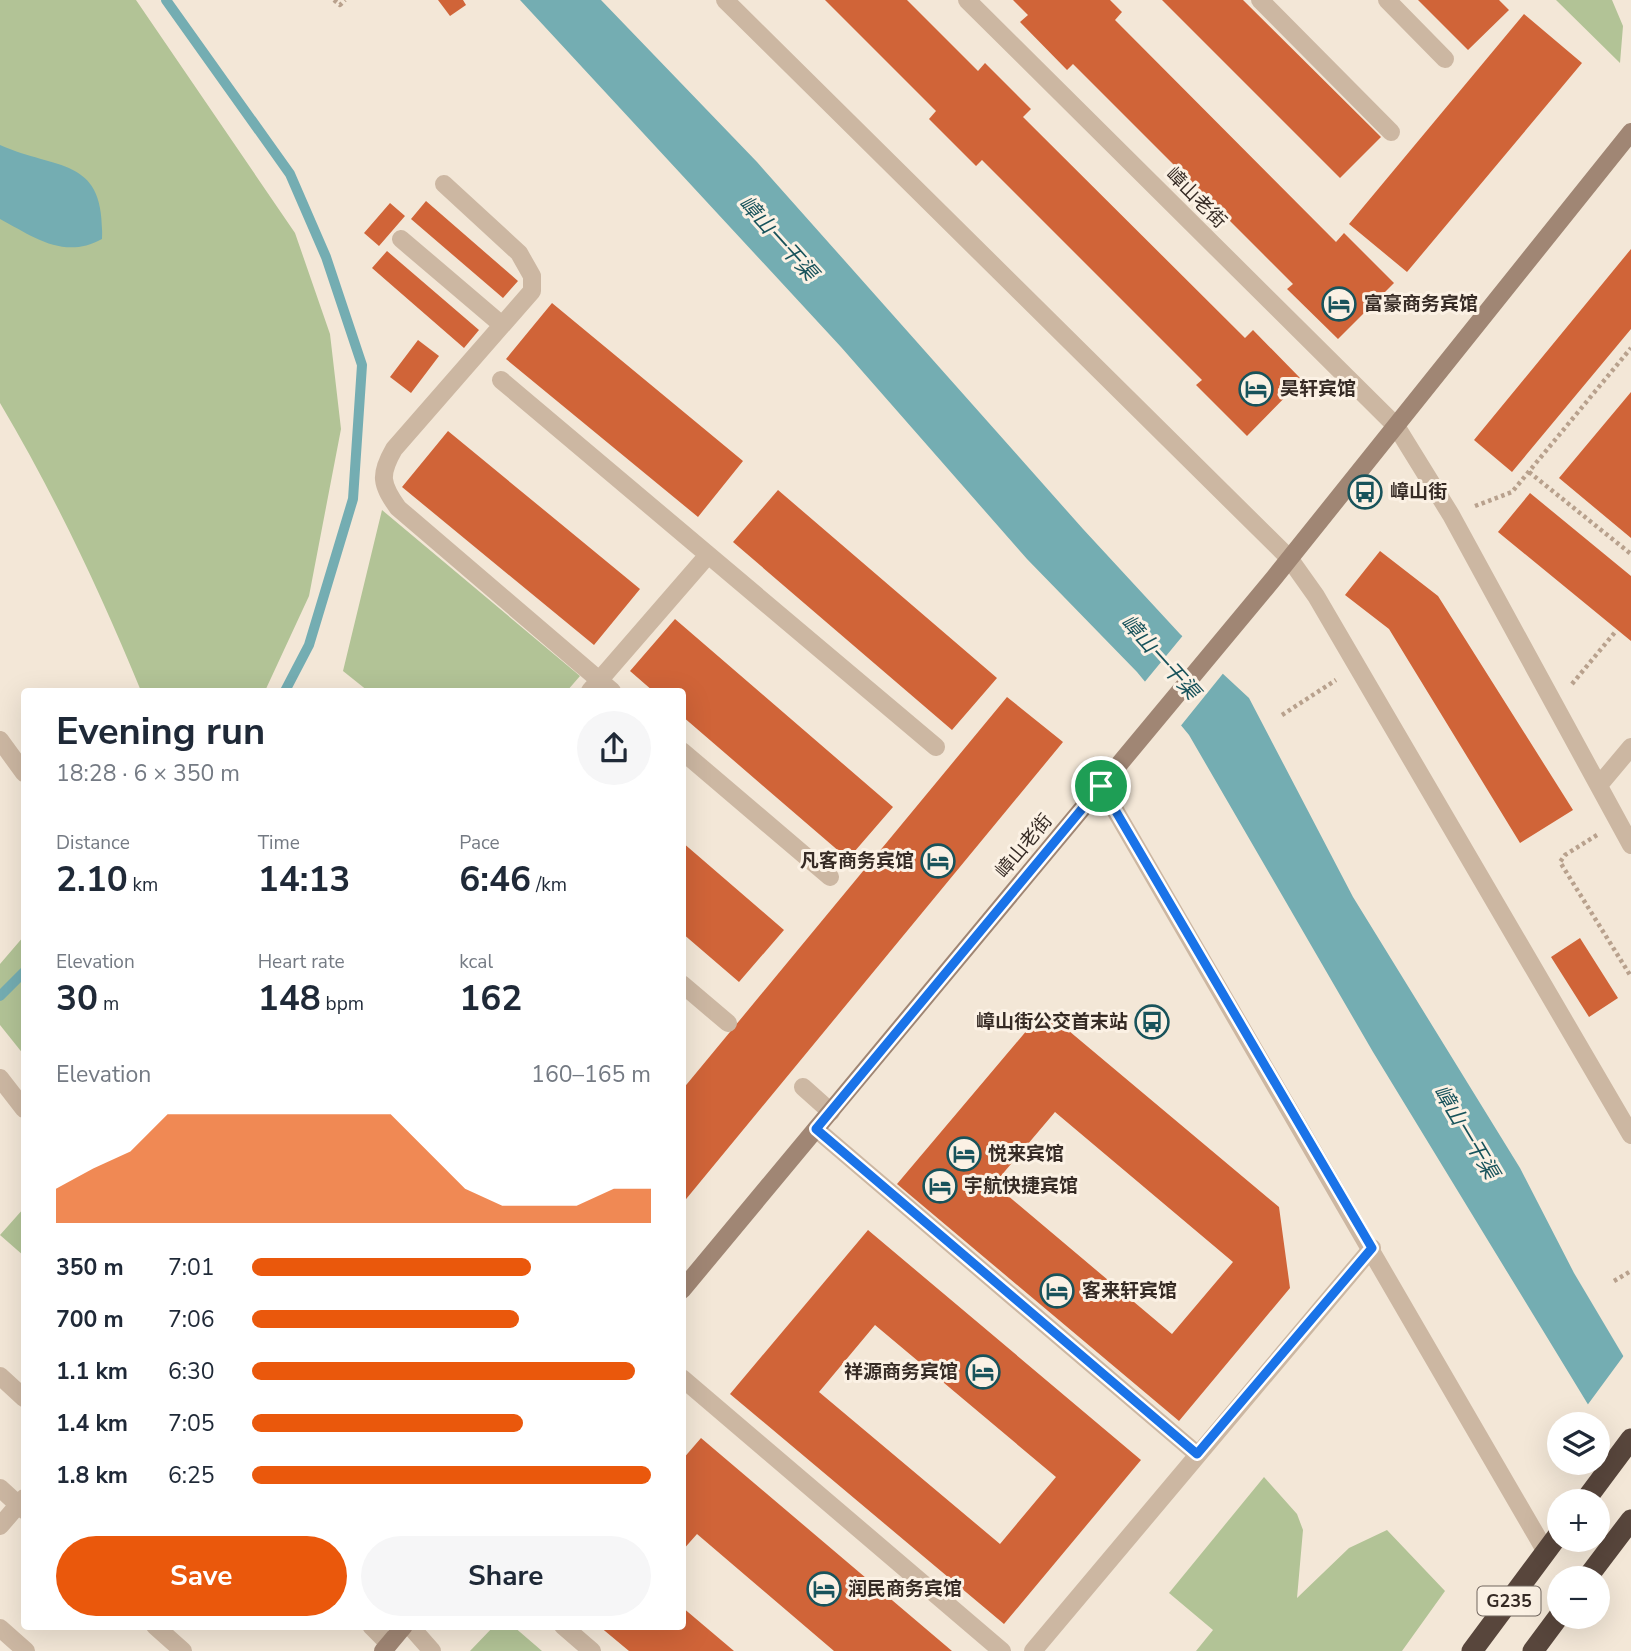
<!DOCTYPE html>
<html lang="en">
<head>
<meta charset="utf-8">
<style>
	body { margin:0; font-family:"Nunito Sans","Noto Sans SC",sans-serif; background:#f6f6f7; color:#1f2937; height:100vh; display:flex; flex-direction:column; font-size:26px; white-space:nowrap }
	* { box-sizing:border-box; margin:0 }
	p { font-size:23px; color:#747a83 }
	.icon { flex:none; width:38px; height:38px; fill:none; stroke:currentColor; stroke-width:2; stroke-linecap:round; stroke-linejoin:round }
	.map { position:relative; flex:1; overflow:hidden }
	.panel { position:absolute; left:21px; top:688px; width:665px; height:942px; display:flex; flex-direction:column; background:#fff; border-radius:7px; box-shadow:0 7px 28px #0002 }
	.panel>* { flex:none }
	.tools { position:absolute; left:1547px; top:1412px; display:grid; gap:14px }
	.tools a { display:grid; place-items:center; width:63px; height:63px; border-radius:50%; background:#fff; box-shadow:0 7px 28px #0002; font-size:35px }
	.pin { position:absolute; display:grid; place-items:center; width:60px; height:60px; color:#fff; margin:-30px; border:4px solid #fff; border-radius:50%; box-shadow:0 2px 7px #0007 }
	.round { display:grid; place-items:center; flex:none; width:74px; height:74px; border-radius:37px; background:#f6f6f7 }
	.head { display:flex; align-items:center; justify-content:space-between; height:119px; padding:0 35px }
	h1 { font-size:38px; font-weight:700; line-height:52px }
	.metrics { display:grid; grid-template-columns:repeat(3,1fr); gap:10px; height:119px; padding:7px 35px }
	.metrics div { display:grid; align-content:center }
	.metrics b { font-size:35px; font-weight:700 }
	.metrics small { font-size:19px; font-weight:400 }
	.metrics p { font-size:19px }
	.chart { height:196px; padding:14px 35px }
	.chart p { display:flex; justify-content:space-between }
	.chart svg { width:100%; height:126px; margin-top:7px; fill:#ea580c; opacity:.7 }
	.primary-button { display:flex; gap:14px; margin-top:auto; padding:14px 35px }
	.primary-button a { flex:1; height:80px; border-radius:42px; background:#ea580c; color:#fff; font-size:28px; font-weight:700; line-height:80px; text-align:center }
	.primary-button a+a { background:#f6f6f7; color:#1f2937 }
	ul { padding:0 35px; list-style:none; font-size:23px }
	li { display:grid; grid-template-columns:112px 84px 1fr; align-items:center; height:52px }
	li i { height:18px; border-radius:9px; background:#ea580c }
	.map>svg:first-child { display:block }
</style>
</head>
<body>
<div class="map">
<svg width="1631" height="1651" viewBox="0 0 1631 1651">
	<rect width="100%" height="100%" fill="#f3e7d7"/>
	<path fill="#b2c396" d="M0 0H136L295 233 330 334 341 429 309 596 265 691H141C101 593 54 494 0 403Z
		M1556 0H1612L1623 26 1620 63Z
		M382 510 580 676 567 691H368L343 671Z
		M24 936V1055L0 1025V964Z
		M24 1208V1256L0 1235Z
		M1264 1477 1297 1514 1303 1530 1297 1598 1349 1548 1387 1530 1445 1591 1402 1651H1196L1213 1630 1169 1593Z
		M494 1626H513L542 1651H470Z"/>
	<path fill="#74adb2" d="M520 0H601L757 162 1083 529 1180 634 1249 698 1353 897 1520 1168 1574 1273 1631 1369V1475L1373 1052 1189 735 1137 672 1027 559 841 347Z
		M0 145C59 171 105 156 102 239 64 260 34 237 0 219Z"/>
	<path fill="#f3e7d7" d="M1185 633 1225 671 1179 728 1143 684Z
		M1625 1354 1631 1363V1478L1586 1407Z"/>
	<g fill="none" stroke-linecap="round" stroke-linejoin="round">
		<path stroke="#74adb2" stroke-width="10" d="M166 0 290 174 326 257 362 365 353 499 309 645 285 691
			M0 996 24 972"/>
	</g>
	<path fill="#d06438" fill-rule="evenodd" d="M438 0H463L466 5 450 16Z
		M825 0H907L978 71 985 63 1031 109 1023 117 1245 338 1253 330 1302 380 1247 436 1196 385 1202 380 982 160 976 166 929 119 936 111Z
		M1013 0H1110L1122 12 1115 20 1336 242 1344 233 1394 283 1338 339 1287 289 1293 284 1073 64 1067 70 1020 22 1028 15Z
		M1162 0H1243L1381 137 1340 178Z
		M1418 0H1499L1509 10 1468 50Z
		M1524 14 1582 63 1407 272 1349 224Z
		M426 201 518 281 503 298 411 219Z
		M390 203 405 216 379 246 364 233Z
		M1631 249V329L1512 472 1474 440Z
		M387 251 479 330 464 348 372 268Z
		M552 303 743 461 698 517 506 359Z
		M418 340 439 356 411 393 390 377Z
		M1631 392V538L1559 478Z
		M448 431 640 589 594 645 402 487Z
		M778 490 997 678 952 730 733 542Z
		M1530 493 1631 576V641L1498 532Z
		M1380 551 1438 596 1573 810 1520 843 1389 629 1345 595Z
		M675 619 893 807 848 859 682 716V691H653L630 671Z
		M1007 697 1063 742 682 1204V1090Z
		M682 842 784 930 739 982 682 933Z
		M1580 938 1618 998 1589 1017 1551 957Z
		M1044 1010 1279 1207 1290 1288 1179 1421 897 1184ZM1055 1112 1233 1262 1172 1334 994 1184Z
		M868 1230 1141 1460 1004 1624 730 1394ZM875 1325 1056 1477 1000 1544 819 1392Z
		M701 1438 952 1651H834L697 1534 682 1551V1460Z
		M682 1607 734 1651H629L599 1626H682Z"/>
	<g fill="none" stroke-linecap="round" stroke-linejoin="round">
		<path stroke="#b8a18d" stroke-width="4.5" stroke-dasharray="3.5 3.5" stroke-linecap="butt" d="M334 0 340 5 345 0
			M1529 472 1631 554
			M1475 506 1512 492 1631 348
			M1572 684 1616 631
			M1282 715 1336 680
			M1597 835 1565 855 1560 862 1630 975
			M1614 1281 1631 1271"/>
		<path stroke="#ccb7a2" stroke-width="18" d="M1260 0 1391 132
			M1387 0 1445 59
			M444 184 519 253 532 276V291L394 449C379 475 381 484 398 508L612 691
			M401 239 502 325
			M501 380 936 747
			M1289 558 1316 596 1631 1135
			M590 691 708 555
			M0 740 24 773
			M682 751 830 877
			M682 984 728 1023
			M803 1087 831 1112
			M816 1129 1197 1454
			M0 1376 24 1398
			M682 1378 1002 1651
			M0 1488 24 1510
			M0 1526 24 1498
			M155 1626 183 1651
			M371 1626 389 1644
			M563 1626 592 1651
			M0 1628 26 1651
			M1033 1651 1372 1248"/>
		<path stroke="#ccb7a2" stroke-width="18" d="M725 0 1289 558
			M967 0 1396 426 1451 515 1631 845
			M1600 784 1631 747
			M1101 786 1546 1552
			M0 1078 24 1109
			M410 1626 432 1651"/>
		<path stroke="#a08674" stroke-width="18" d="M682 1290 1274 578 1631 132
			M383 1651 404 1626"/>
		<path stroke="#58463c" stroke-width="21" d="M1584 1502 1631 1439
			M1587 1578 1631 1520
			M1472 1651 1559 1534
			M1533 1651 1559 1616"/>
	</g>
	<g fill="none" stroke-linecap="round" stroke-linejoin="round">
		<defs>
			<path id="route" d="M1101 786 1372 1248 1197 1454 816 1129Z"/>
		</defs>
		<use href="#route" stroke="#fff" stroke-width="14"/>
		<use href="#route" stroke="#1a73e8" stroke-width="9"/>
	</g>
	<defs>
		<symbol id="hotel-ring" viewBox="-11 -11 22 22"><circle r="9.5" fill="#fbf1e4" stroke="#18535b" stroke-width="1.5"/><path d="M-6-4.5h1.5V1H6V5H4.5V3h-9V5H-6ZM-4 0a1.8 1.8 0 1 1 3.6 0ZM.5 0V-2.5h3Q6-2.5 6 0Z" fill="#18535b"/></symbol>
		<symbol id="bus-ring" viewBox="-11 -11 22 22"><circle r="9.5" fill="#fbf1e4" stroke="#18535b" stroke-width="1.5"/><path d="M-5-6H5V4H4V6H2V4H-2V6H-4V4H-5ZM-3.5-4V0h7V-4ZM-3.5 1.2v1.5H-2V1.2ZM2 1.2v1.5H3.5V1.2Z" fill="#18535b"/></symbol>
	</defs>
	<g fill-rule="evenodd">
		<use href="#hotel-ring" x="1320" y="285" width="38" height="38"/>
		<use href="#hotel-ring" x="1237" y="370" width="38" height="38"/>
		<use href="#bus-ring" x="1346" y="473" width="38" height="38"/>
		<use href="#hotel-ring" x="919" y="842" width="38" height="38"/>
		<use href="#bus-ring" x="1133" y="1003" width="38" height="38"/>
		<use href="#hotel-ring" x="945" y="1135" width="38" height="38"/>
		<use href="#hotel-ring" x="921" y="1167" width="38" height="38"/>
		<use href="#hotel-ring" x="1038" y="1272" width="38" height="38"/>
		<use href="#hotel-ring" x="964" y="1353" width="38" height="38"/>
		<use href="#hotel-ring" x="805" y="1570" width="38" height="38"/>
	</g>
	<g text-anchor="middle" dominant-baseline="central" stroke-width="6" stroke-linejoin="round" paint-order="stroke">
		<rect fill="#fbf1e4" stroke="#71665e" stroke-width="2" x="1477.5" y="1586.5" width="63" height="29" rx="5"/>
		<g font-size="18" font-weight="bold" fill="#362b25">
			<text x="1509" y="1601">G235</text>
		</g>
		<g font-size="19" fill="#362b25" stroke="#fbf1e4">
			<text transform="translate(1196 198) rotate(45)">嶂山老街</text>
			<text transform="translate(1024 846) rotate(-50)">嶂山老街</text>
		</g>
		<g font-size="19" font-weight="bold" fill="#362b25" stroke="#fbf1e4" text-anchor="start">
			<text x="1364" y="304">富豪商务宾馆</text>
			<text x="1280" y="389">昊轩宾馆</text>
			<text x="1390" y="492">嶂山街</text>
			<text x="914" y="861" text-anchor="end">凡客商务宾馆</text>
			<text x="1128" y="1022" text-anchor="end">嶂山街公交首末站</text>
			<text x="988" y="1154">悦来宾馆</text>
			<text x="964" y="1186">宇航快捷宾馆</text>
			<text x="1082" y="1291">客来轩宾馆</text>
			<text x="958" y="1372" text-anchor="end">祥源商务宾馆</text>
			<text x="848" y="1589">润民商务宾馆</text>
		</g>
		<g font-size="21" font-style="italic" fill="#18535b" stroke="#fbf1e4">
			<text transform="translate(778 238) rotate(48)">嶂山一干渠</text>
			<text transform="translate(1160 657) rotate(48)">嶂山一干渠</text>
			<text transform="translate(1466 1132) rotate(59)">嶂山一干渠</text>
		</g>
	</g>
</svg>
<div class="tools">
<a><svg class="icon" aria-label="layers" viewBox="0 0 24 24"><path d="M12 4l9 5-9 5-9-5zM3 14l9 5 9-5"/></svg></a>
<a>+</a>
<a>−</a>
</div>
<div class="pin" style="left:1101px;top:786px;background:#1e9e55"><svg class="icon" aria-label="arrive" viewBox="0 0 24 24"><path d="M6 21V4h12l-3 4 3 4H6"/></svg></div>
<section class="panel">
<div class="head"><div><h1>Evening run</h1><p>18:28 · 6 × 350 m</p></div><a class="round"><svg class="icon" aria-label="share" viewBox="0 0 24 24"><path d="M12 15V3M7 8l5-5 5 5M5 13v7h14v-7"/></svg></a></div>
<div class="metrics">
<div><p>Distance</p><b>2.10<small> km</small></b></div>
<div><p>Time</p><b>14:13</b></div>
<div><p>Pace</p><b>6:46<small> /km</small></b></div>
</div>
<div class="metrics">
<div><p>Elevation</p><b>30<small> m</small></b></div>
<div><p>Heart rate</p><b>148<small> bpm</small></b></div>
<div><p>kcal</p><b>162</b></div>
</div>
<div class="chart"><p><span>Elevation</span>160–165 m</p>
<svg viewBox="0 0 160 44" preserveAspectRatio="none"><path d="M0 44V32L10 25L20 19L30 6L40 6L50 6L60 6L70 6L80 6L90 6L100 19L110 32L120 38L130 38L140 38L150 32L160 32V44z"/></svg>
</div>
<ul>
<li><b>350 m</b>7:01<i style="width:70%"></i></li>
<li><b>700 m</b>7:06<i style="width:67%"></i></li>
<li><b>1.1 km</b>6:30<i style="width:96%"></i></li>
<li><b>1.4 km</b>7:05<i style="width:68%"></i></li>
<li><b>1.8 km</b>6:25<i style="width:100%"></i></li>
</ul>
<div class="primary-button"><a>Save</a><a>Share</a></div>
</section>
</div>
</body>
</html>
